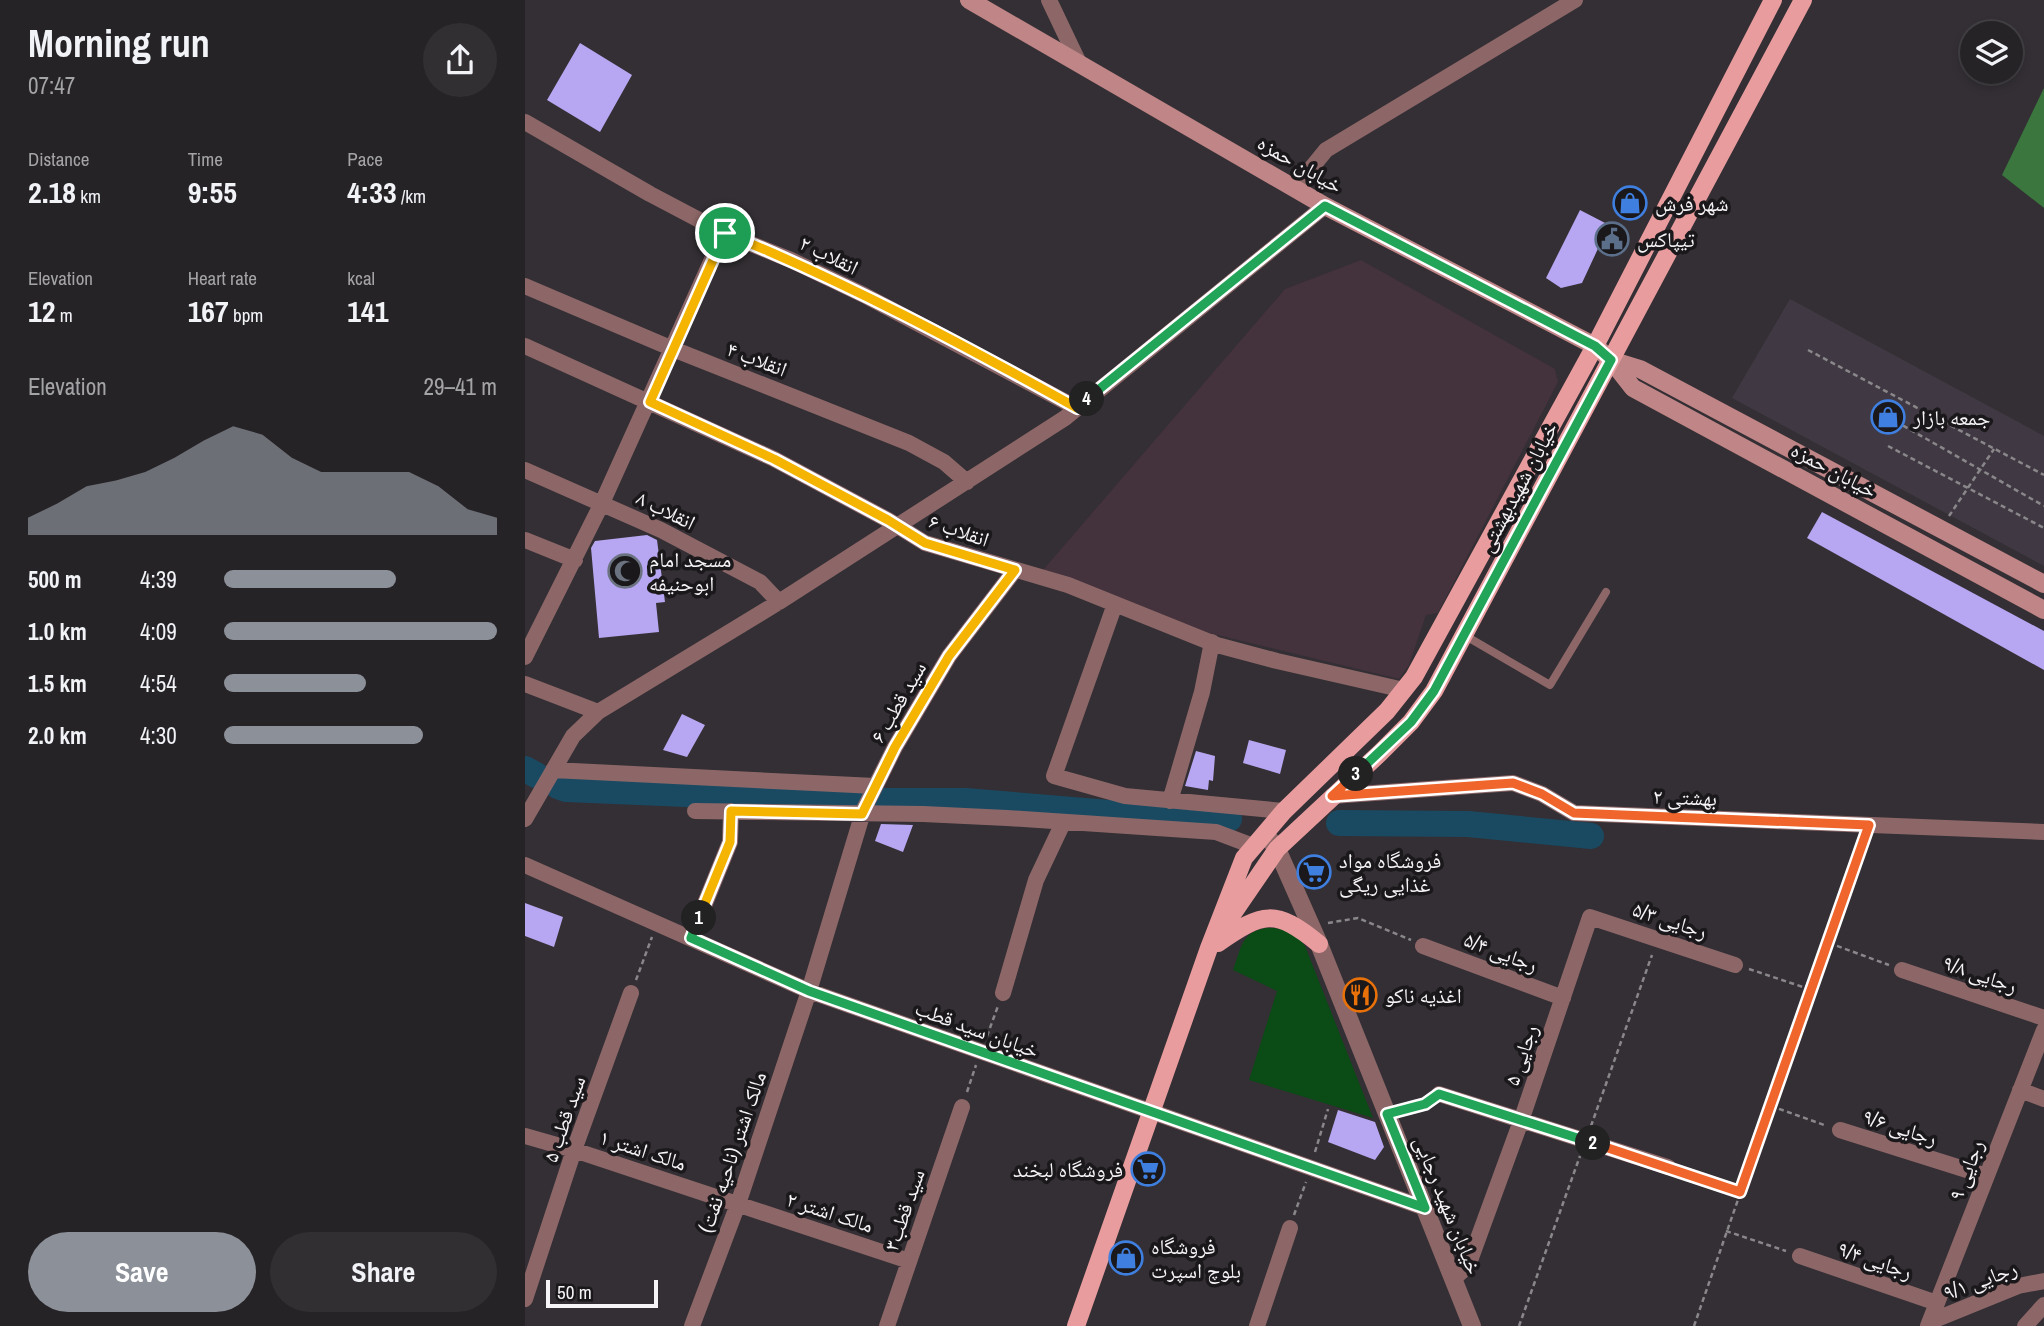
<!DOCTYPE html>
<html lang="en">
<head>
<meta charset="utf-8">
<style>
	body { margin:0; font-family:"Archivo Narrow","Noto Naskh Arabic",sans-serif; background:#322f33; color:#f1f3f6; height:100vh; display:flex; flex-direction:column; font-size:26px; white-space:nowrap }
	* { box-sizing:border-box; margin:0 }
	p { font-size:23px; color:#a4a4a7 }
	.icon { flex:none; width:38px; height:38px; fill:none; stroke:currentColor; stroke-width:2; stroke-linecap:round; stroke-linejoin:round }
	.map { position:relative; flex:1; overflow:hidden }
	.panel { display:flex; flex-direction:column; background:#262327; width:525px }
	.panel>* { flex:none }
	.fabs { position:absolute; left:1435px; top:21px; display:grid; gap:14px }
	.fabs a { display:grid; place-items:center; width:63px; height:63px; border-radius:50%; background:#262327; box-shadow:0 4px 10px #0003,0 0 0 2px #424044; font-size:35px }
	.scale { position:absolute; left:21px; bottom:18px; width:112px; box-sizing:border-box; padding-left:7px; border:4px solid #f6f4f7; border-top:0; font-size:19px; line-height:24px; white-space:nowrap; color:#f6f4f7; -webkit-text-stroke:5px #1a181a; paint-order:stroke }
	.pin { position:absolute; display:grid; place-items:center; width:60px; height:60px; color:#fff; margin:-30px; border:4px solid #fff; border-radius:50%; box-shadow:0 2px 7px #0007 }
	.km { position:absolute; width:35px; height:35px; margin:-18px; border-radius:50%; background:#222; color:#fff; font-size:19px; line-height:35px; text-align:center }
	.round { display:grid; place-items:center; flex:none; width:74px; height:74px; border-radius:37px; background:#322f33 }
	.head { display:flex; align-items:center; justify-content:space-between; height:119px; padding:0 28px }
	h1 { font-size:38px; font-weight:800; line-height:52px }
	.stats { display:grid; grid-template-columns:repeat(3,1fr); gap:10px; height:119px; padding:7px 28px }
	.stats div { display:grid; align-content:center }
	.stats b { font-size:30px; font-weight:800 }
	.stats small { font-size:19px; font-weight:400 }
	.stats p { font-size:19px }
	.chart { height:196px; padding:14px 28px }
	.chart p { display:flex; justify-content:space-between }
	.chart svg { width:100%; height:126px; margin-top:7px; fill:#8c9099; opacity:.7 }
	.cta { display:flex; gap:14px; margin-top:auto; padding:14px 28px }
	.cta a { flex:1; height:80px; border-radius:42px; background:#8c9099; color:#fff; font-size:28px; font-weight:800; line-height:80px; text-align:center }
	.cta a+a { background:#322f33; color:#f1f3f6 }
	ul { padding:0 28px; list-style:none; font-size:23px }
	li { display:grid; grid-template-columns:112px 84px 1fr; align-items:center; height:52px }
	li i { height:18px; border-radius:9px; background:#8c9099 }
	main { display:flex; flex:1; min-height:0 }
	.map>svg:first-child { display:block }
</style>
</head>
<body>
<main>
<section class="panel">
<div class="head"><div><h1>Morning run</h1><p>07:47</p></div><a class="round"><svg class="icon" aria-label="share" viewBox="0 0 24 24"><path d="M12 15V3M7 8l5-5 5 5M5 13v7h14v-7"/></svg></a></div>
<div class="stats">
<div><p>Distance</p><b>2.18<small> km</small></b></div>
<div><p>Time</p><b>9:55</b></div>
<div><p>Pace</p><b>4:33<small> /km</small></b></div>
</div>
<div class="stats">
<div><p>Elevation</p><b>12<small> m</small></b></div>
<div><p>Heart rate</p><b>167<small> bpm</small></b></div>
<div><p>kcal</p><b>141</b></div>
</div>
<div class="chart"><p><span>Elevation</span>29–41 m</p>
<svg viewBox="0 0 160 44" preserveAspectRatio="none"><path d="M0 44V38L10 33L20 27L30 25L40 22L50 17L60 11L70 6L80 9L90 17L100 22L110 22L120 22L130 22L140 27L150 35L160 38V44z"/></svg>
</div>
<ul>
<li><b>500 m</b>4:39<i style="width:63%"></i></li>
<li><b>1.0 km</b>4:09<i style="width:100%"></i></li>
<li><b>1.5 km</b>4:54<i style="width:52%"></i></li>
<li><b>2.0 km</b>4:30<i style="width:73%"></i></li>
</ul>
<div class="cta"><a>Save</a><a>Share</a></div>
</section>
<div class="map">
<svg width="1519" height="1326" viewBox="0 0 1519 1326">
	<rect width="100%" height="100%" fill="#332f34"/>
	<path fill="#403943" d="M1265 299 1519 436V566L1207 398Z"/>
	<path fill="#44323c" d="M836 260 1030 369 1033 382 913 613 901 615 884 665 874 679 684 633 518 570 760 289Z"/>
	<path fill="#0b4b15" d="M741 928C760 928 769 931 780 946L848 1118 724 1080 752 991 708 970C716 949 716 932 741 928Z"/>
	<path fill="#3a763e" d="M1519 88V208L1477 175Z"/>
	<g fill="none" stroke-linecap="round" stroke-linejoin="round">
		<path stroke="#1a4a62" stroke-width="26" d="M0 769 11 775
			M33 786 41 789 329 801
			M356 801H440L608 815 704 819
			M814 823 943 824 1066 836"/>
	</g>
	<path fill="#b7a6f1" d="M55 43 107 75 75 132 22 100Z
		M1055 210 1084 225 1057 283 1036 288 1021 278Z
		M1297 512 1519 631V670L1282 538Z
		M122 535 132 540 140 602 131 603 134 632 74 638 66 548 70 541Z
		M157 714 180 725 162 757 138 750Z
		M724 740 761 750 755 774 718 763Z
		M671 751 690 756 688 781 684 780 683 790 660 786Z
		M356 824 388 825 378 852 350 841Z
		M0 903 38 917 29 947 0 936Z
		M813 1110 850 1122 859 1147 850 1160 803 1142Z"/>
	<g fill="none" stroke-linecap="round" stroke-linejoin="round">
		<path stroke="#8a878b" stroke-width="2.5" stroke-dasharray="5 3.5" stroke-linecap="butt" d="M1283 350 1519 475
			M1356 413 1519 506
			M1363 446 1519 528
			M1424 516 1469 449
			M803 923 833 918 886 940
			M1304 943 1364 965
			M1224 969 1287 990
			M111 980 127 937
			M462 1036 473 1006
			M442 1092 451 1065
			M1246 1106 1302 1126
			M879 1109 902 1102
			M1066 1126 1127 955
			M790 1152 803 1109
			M1156 1171 1215 1192
			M769 1215 781 1182
			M1201 1231 1261 1251
			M994 1326 1055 1156
			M1169 1326 1339 838"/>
		<path stroke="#8d6768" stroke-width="8" d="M939 635 1025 685 1081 592"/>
		<path stroke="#8d6768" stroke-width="16" d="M524 0 553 61
			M0 122 125 194 199 233 266 260 339 295 552 408
			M770 188 801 150 1050 0
			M0 286 148 349 384 443 419 462 442 482
			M0 346 249 459 363 520 400 543 543 585 692 645 752 661 879 690
			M0 470 136 530 235 582 254 602
			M0 540 50 560
			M590 604 529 776 600 796 759 811
			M0 657 77 503 199 233
			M0 684 73 712
			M28 770 350 786
			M807 796 988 783 1017 794 1049 813 1519 832
			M645 801 677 692 687 642
			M170 811 398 814 482 818 691 832 728 846
			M0 819 48 736 73 712 254 602 540 418 800 206
			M0 865 284 991 900 1208
			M166 938 205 842 206 811
			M898 946 1038 998
			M1377 970 1519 1018
			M478 993 511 880 538 823
			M1495 1090 1519 1099
			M914 1094 1143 1167
			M1315 1130 1461 1176
			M0 1136 49 1150 384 1261
			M1275 1256 1412 1303
			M928 1279 943 1266 996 1121 1065 917 1210 965
			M0 1299 49 1150 106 993
			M1407 1321 1493 1286 1519 1281
			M167 1326 213 1204 284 991 339 809 370 747 424 656 490 570
			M362 1326 437 1107
			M732 1326 765 1228
			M1403 1326 1519 1030
			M1500 1326 1519 1305"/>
		<path stroke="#8d6768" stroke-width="18" d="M745 840 752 849 794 944 947 1326"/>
		<path stroke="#c08586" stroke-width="18" d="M444 0 800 206 1070 346 1086 360 1108 388 1519 610
			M1086 360 1115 369 1519 584"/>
		<path stroke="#e89c9e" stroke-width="18" d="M700 925 752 849 855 753 886 722 909 691 1278 0
			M693 943C738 912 750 908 794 944
			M551 1326 684 948 719 858 759 811 862 711 889 677 1070 346 1248 0"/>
	</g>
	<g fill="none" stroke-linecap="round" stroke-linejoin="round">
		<defs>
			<path id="split-1" d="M174 918 205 842 206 811 337 814 370 747 424 656 490 570 400 543 363 520 249 459 125 402 200 233"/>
			<path id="split-2" d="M174 918 166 938 284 991 900 1208 862 1114 900 1104 914 1094 1068 1143"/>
			<path id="split-3" d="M831 774 807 796 988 783 1017 794 1049 813 1344 825 1215 1192 1068 1143"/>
			<path id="split-4" d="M562 399 800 206 1070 346 1086 360 909 691 886 722 831 774"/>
			<path id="split-5" d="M200 233C321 282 437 344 552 408L562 399"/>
		</defs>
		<use href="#split-1" stroke="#fff" stroke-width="14"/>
		<use href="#split-2" stroke="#fff" stroke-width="14"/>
		<use href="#split-3" stroke="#fff" stroke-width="14"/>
		<use href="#split-4" stroke="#fff" stroke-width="14"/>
		<use href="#split-5" stroke="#fff" stroke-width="14"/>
		<use href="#split-1" stroke="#f5b400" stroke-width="9"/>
		<use href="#split-2" stroke="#22a559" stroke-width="9"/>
		<use href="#split-3" stroke="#f0652b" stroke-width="9"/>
		<use href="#split-4" stroke="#22a559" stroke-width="9"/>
		<use href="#split-5" stroke="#f5b400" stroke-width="9"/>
	</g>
	<defs>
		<symbol id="shop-ring" viewBox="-11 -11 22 22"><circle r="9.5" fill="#1a181a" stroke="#3f7fe0" stroke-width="1.5"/><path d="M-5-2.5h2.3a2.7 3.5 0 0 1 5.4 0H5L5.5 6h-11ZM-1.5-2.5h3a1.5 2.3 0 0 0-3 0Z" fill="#3f7fe0"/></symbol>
		<symbol id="civic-ring" viewBox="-11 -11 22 22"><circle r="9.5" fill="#1a181a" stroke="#5c6f8a" stroke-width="1.5"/><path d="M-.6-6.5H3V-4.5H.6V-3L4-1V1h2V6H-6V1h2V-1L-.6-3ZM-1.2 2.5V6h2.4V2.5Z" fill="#5c6f8a"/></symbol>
		<symbol id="mosque-ring" viewBox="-11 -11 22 22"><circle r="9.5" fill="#1a181a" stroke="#6b7280" stroke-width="1.5"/><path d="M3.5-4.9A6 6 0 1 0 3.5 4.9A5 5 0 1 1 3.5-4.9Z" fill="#6b7280"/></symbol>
		<symbol id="supermarket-ring" viewBox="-11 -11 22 22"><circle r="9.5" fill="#1a181a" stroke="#3f7fe0" stroke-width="1.5"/><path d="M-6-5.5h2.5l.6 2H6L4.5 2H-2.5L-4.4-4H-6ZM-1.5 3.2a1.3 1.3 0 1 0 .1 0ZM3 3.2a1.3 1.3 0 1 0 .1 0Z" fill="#3f7fe0"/></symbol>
		<symbol id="restaurant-ring" viewBox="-11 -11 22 22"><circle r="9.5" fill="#1a181a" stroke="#e8710a" stroke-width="1.5"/><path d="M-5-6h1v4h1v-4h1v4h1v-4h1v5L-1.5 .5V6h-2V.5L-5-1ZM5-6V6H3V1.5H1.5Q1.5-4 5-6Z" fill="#e8710a"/></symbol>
	</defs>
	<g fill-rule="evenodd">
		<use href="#shop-ring" x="1086" y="184" width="38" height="38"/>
		<use href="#civic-ring" x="1068" y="220" width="38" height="38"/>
		<use href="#shop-ring" x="1344" y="398" width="38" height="38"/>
		<use href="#mosque-ring" x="81" y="552" width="38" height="38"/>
		<use href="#supermarket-ring" x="770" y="853" width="38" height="38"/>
		<use href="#restaurant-ring" x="816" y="976" width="38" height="38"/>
		<use href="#supermarket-ring" x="604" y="1150" width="38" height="38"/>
		<use href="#shop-ring" x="582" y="1239" width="38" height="38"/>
	</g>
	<g text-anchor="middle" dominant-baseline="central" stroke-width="7" stroke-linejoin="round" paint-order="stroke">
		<g font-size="21" fill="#f6f4f7" stroke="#1a181a">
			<text transform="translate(775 164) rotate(30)">خیابان حمزه</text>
			<text transform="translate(304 255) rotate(26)">انقلاب ۲</text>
			<text transform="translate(232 359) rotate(21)">انقلاب ۴</text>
			<text transform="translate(1309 470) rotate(28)">خیابان حمزه</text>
			<text transform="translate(993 487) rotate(-62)">خیابان شهیدبهشتی</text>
			<text transform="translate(141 510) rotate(26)">انقلاب ۸</text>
			<text transform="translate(434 530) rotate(19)">انقلاب ۶</text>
			<text transform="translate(373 702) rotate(-60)">سید قطب ۶</text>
			<text transform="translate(1160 797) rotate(2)">بهشتی ۲</text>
			<text transform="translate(1145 920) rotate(18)">رجایی ۵/۳</text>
			<text transform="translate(976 952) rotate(21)">رجایی ۵/۴</text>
			<text transform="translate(1455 974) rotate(19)">رجایی ۹/۸</text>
			<text transform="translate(452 1029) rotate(20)">خیابان سید قطب</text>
			<text transform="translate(996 1055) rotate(-71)">رجایی ۵</text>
			<text transform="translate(39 1119) rotate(-71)">سید قطب ۵</text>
			<text transform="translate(1375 1127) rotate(18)">رجایی ۹/۶</text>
			<text transform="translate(118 1150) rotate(18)">مالک اشتر ۱</text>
			<text transform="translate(207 1152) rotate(-71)">مالک اشتر (ناحیه نفت)</text>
			<text transform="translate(1441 1170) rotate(-69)">رجایی ۹</text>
			<text transform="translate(923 1205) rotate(68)">خیابان شهید رجایی</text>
			<text transform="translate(379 1210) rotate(-71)">سید قطب۳</text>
			<text transform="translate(305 1212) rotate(18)">مالک اشتر ۲</text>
			<text transform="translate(1350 1260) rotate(19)">رجایی ۹/۴</text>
			<text transform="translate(1455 1280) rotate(-20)">رجایی ۹/۱</text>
		</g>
		<g font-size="21" fill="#f6f4f7" stroke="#1a181a" text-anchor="start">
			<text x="1130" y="203">شهر فرش</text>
			<text x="1112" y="239">تیپاکس</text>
			<text x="1388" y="417">جمعه بازار</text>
			<text x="124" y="559">مسجد امام<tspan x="124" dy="24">ابوحنیفه</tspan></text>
			<text x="814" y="860">فروشگاه مواد<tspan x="814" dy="24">غذایی ریگی</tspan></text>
			<text x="860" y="995">اغذیه ناکو</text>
			<text x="598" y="1169" text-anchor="end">فروشگاه لبخند</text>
			<text x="626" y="1246">فروشگاه<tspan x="626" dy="24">بلوچ اسپرت</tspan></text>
		</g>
	</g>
</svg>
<div class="fabs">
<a><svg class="icon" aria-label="layers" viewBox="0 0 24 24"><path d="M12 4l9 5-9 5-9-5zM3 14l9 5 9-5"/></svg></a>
</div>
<div class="scale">50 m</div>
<div class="pin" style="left:200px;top:233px;background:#1e9e55"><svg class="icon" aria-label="arrive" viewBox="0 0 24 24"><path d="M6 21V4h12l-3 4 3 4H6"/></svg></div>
<b class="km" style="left:174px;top:918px">1</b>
<b class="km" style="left:1068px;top:1143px">2</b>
<b class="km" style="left:831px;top:774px">3</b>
<b class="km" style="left:562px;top:399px">4</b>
</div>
</main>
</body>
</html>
